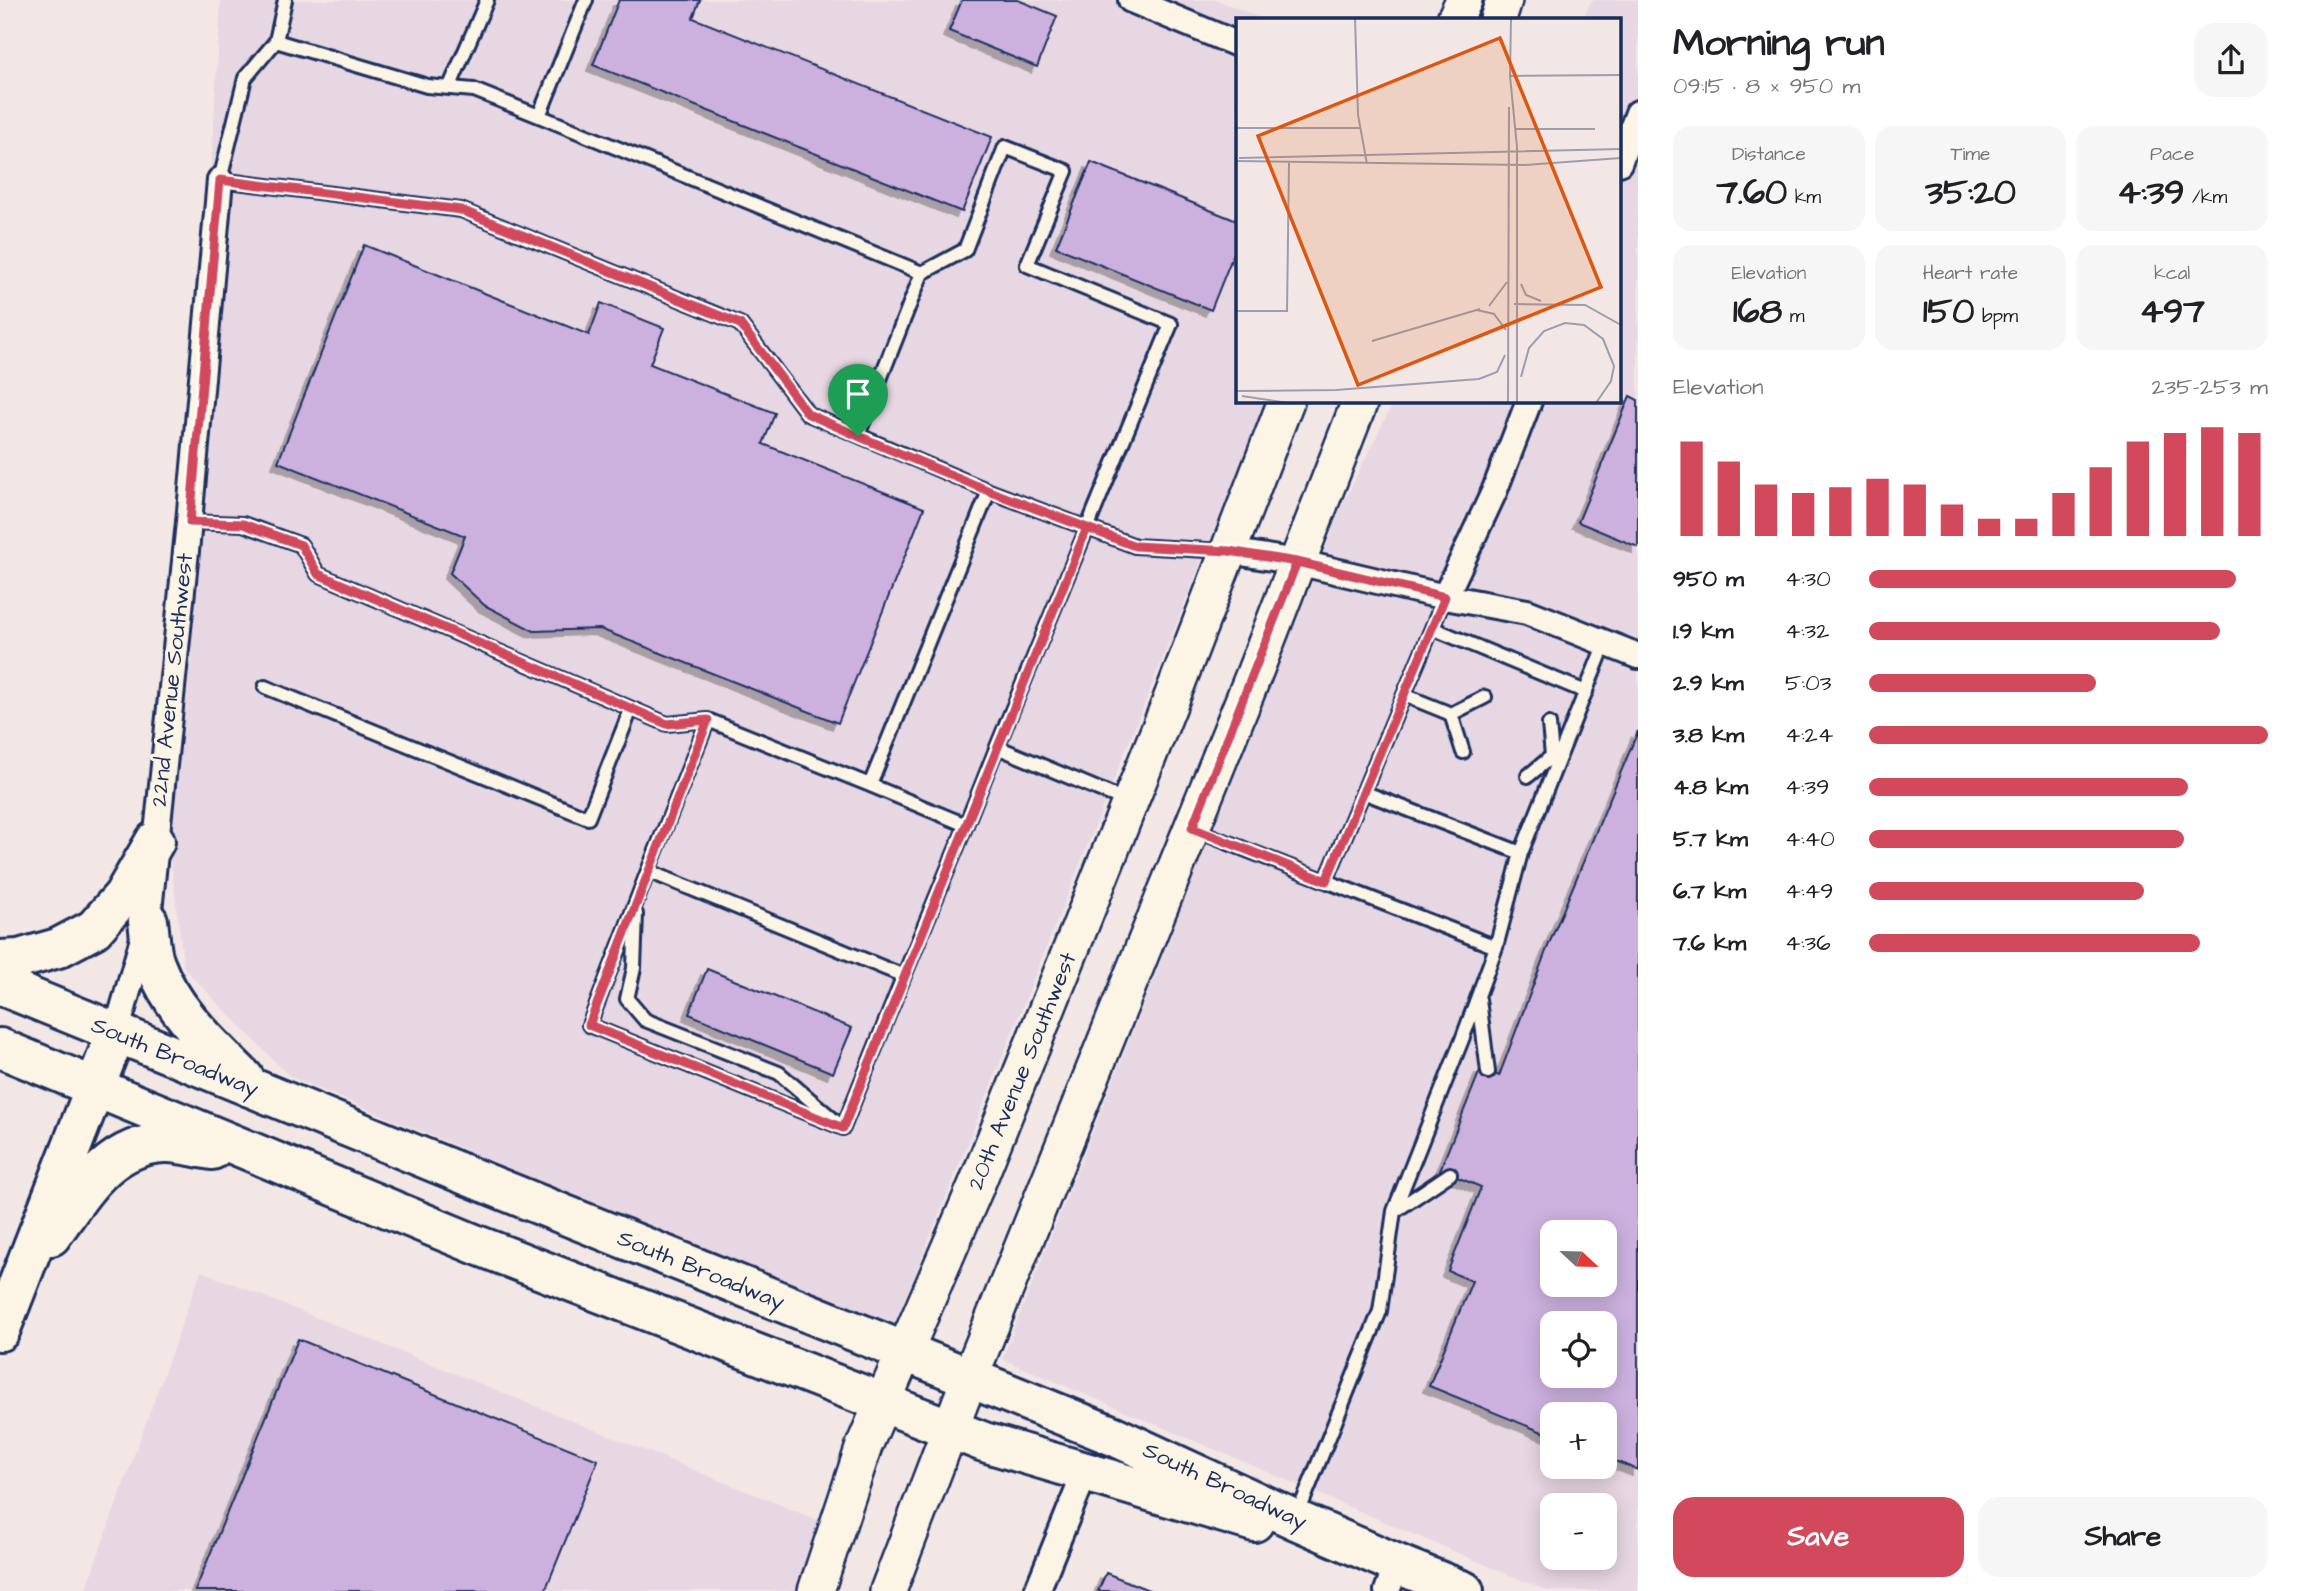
<!DOCTYPE html>
<html lang="en">
<head>
<meta charset="utf-8">
<style>
	body { margin:0; font-family:"Architects Daughter",sans-serif; background:#f6f6f6; color:#202124; height:100vh; display:flex; flex-direction:column; font-size:26px; white-space:nowrap }
	* { box-sizing:border-box; margin:0 }
	p { font-size:23px; color:#757577 }
	.icon { flex:none; width:38px; height:38px; fill:none; stroke:currentColor; stroke-width:2; stroke-linecap:round; stroke-linejoin:round }
	.map { position:relative; flex:1; overflow:hidden }
	.panel { display:flex; flex-direction:column; background:#fff; width:665px }
	.panel>* { flex:none }
	.needle { width:46px; rotate:112deg }
	.tools { position:absolute; left:1540px; top:1220px; display:grid; gap:14px }
	.tools a { display:grid; place-items:center; width:77px; height:77px; border-radius:14px; background:#fff; box-shadow:0 4px 18px #0003; font-size:35px }
	.pin { position:absolute; display:grid; place-items:center; width:60px; height:60px; color:#fff; margin:-72px -30px; border-radius:50% 50% 50% 0; rotate:-45deg; box-shadow:0 0 7px #0007 }
	.pin .icon { rotate:45deg }
	.round { display:grid; place-items:center; flex:none; width:74px; height:74px; border-radius:21px; background:#f6f6f6 }
	.head { display:flex; align-items:center; justify-content:space-between; height:119px; padding:0 35px }
	h1 { font-size:38px; font-weight:700; line-height:52px }
	.stats { display:grid; grid-template-columns:repeat(3,1fr); gap:10px; height:119px; padding:7px 35px }
	.stats div { display:grid; align-content:center; border-radius:18px; background:#f6f6f6; text-align:center }
	.stats b { font-size:35px; font-weight:700 }
	.stats small { font-size:19px; font-weight:400 }
	.stats p { font-size:19px }
	.chart { height:196px; padding:14px 35px }
	.chart p { display:flex; justify-content:space-between }
	.chart svg { width:100%; height:126px; margin-top:7px; stroke:#d1495b; stroke-width:6 }
	.primary-button { display:flex; gap:14px; margin-top:auto; padding:14px 35px }
	.primary-button a { flex:1; height:80px; border-radius:21px; background:#d1495b; color:#fff; font-size:28px; font-weight:700; line-height:80px; text-align:center }
	.primary-button a+a { background:#f6f6f6; color:#202124 }
	ul { padding:0 35px; list-style:none; font-size:23px }
	li { display:grid; grid-template-columns:112px 84px 1fr; align-items:center; height:52px }
	li i { height:18px; border-radius:9px; background:#d1495b }
	main { display:flex; flex:1; min-height:0 }
	.map>svg:first-child { display:block }
</style>
</head>
<body>
<main>
<div class="map">
<svg width="1638" height="1591" viewBox="0 0 1638 1591">
	<defs>
		<filter id="shadow"><feDropShadow dx="-6" dy="6" stdDeviation="0" flood-color="#0004"/></filter>
	</defs>
	<rect width="100%" height="100%" fill="#f2e7e4"/>
	<filter id="ink" filterUnits="userSpaceOnUse"><feTurbulence type="fractalNoise" baseFrequency=".0143" numOctaves="2"/><feDisplacementMap in="SourceGraphic" scale="14" xChannelSelector="R" yChannelSelector="G"/><feConvolveMatrix kernelMatrix="1 2 1 2 8 2 1 2 1" color-interpolation-filters="sRGB"/></filter>
	<g filter="url(#ink)">
		<path fill="#e7d7e2" fill-rule="evenodd" d="M221 0H1217L1263 19H1237V401H1269L1213 533 893 1329 289 1076 184 968 171 861Z
			M1592 0H1638V1591H1547L1002 1359 1342 506 1394 401H1619V19H1582ZM1552 1232H1605V1284H1552ZM1552 1323H1605V1376H1552ZM1552 1414H1605V1466H1552ZM1552 1505H1605V1558H1552Z
			M201 1271 820 1521 797 1591H85Z"/>
		<path fill="#ccb1df" stroke="#1b2f5e" stroke-width="2" fill-rule="evenodd" filter="url(#shadow)" d="M619 0H700L693 18 992 137 962 212 593 65Z
			M962 0H1018L1057 16 1037 67 949 31Z
			M1091 162 1237 221V245L1211 310 1056 247Z
			M364 245 589 335 601 303 664 328 650 364 775 413 763 444 924 508 838 723 600 629 534 631 484 605 450 573 465 536 278 462Z
			M1630 396 1638 400V547L1578 522Z
			M1638 731V1470L1605 1457V1414H1552V1436L1429 1386 1472 1281 1448 1271 1481 1187 1440 1170 1481 1068 1499 1076 1546 951ZM1552 1232H1605V1284H1552ZM1552 1323H1605V1376H1552Z
			M707 969 852 1028 833 1073 689 1014Z
			M298 1339 598 1460 545 1591H195Z
			M1106 1573 1151 1591H1098Z"/>
		<g fill="none" stroke-linecap="round" stroke-linejoin="round">
			<defs>
				<path id="lane" d="M285 0 276 41 245 78 220 180 461 210 740 324 808 414 989 491 1135 546 1225 551
					M586 0 539 116 922 273 858 435
					M276 41 427 86 474 90 539 116
					M450 86 487 0
					M922 273 965 250 1005 147 1066 171 1027 265 1171 324 997 747 1129 802
					M989 491 870 785 966 825 997 747
					M189 522 243 524 301 545 318 574 667 724 708 720
					M1445 597 1326 881 1496 947
					M1432 628 1586 692
					M265 687 588 818 631 709
					M1404 695 1451 714 1463 752
					M1451 714 1485 697
					M1528 776 1552 756 1549 724
					M870 785 708 720 648 871 904 976 966 825
					M1363 792 1521 853
					M1193 829 1326 881
					M648 871 589 1025 843 1128 904 976
					M636 914 634 968 627 999 645 1020 779 1073 835 1121
					M1479 999 1488 1072
					M1395 1211 1450 1174
					M1297 1516 1380 1311 1394 1211 1463 1037 1496 947 1521 853 1605 643"/>
				<path id="street" d="M1131 0 1237 44
					M1619 163 1638 113
					M1229 551 1297 562 1445 597 1527 612 1638 656
					M1445 597 1494 492 1529 401
					M116 1033 148 921 189 522 220 180
					M1037 1591 1085 1473
					M1387 1591 1397 1564"/>
				<path id="secondary" d="M1455 19 1464 0
					M1498 19 1504 0
					M816 1591 864 1446 976 1186 1169 705 1286 401
					M888 1591 970 1377 1254 674 1360 401"/>
				<path id="primary" d="M1397 1564 1464 1591"/>
				<path id="highway" d="M148 921C150 934 150 951 155 964 172 1010 210 1044 244 1078
					M0 960 19 959 58 948 94 929 123 896 155 841
					M0 985 431 1161 1114 1436 1296 1520 1397 1564
					M0 1048 477 1245 984 1442 1254 1522
					M51 1236C81 1195 107 1145 164 1143 179 1142 197 1148 212 1150
					M0 1331 116 1033"/>
			</defs>
			<use href="#lane" stroke="#1b2f5e" stroke-width="18"/>
			<use href="#street" stroke="#1b2f5e" stroke-width="30"/>
			<use href="#secondary" stroke="#1b2f5e" stroke-width="40"/>
			<use href="#primary" stroke="#1b2f5e" stroke-width="44"/>
			<use href="#highway" stroke="#1b2f5e" stroke-width="44"/>
			<use href="#lane" stroke="#fcf5e5" stroke-width="12"/>
			<use href="#street" stroke="#fcf5e5" stroke-width="24"/>
			<use href="#secondary" stroke="#fcf5e5" stroke-width="35"/>
			<use href="#primary" stroke="#fcf5e5" stroke-width="38"/>
			<use href="#highway" stroke="#fcf5e5" stroke-width="38"/>
		</g>
	</g>
	<g fill="none" stroke-linecap="round" stroke-linejoin="round" filter="url(#ink)">
		<defs>
			<path id="route" d="M858 436 808 414 740 324 461 210 220 180 190 522 243 524 301 545 318 574 667 724 708 720 589 1025 843 1128 1087 528 1135 546 1229 551 1297 562 1445 597 1326 881 1192 828 1297 562 1229 551 1135 546 989 491 858 436"/>
		</defs>
		<use href="#route" stroke="#fff" stroke-width="14"/>
		<use href="#route" stroke="#d1495b" stroke-width="9"/>
	</g>
	<g text-anchor="middle" dominant-baseline="central" stroke-width="6" stroke-linejoin="round" paint-order="stroke">
		<g font-size="23" fill="#1b2f5e" stroke="#fcf5e5">
			<text transform="translate(172 680) rotate(-84)">22nd Avenue Southwest</text>
			<text transform="translate(175 1057) rotate(22)">South Broadway</text>
			<text transform="translate(1022 1071) rotate(-68)">20th Avenue Southwest</text>
			<text transform="translate(701 1270) rotate(22)">South Broadway</text>
			<text transform="translate(1225 1486) rotate(25)">South Broadway</text>
		</g>
	</g>
	<g transform="translate(1236 18)">
		<rect width="385" height="385" fill="#f2e7e4"/>
		<path fill="none" stroke="#9c9dae" stroke-width="2" d="M119 0 122 97 131 146M274 58 385 57M274 58 275 0M274 58 281 129V385M0 110H124M280 111H359M3 140 385 131M0 143 289 147 385 140M285 266 290 277 305 283M278 286 349 287 385 307M253 288 271 264M241 292 258 296 270 312M0 293H51L53 145M136 323 244 291M285 359 293 330 308 313 329 305 348 307 367 321 378 348 375 363 360 385M0 373 100 372 243 361 261 354 269 337M6 378 52 385M272 385 273 89"/>
		<path fill="#de5710" fill-opacity="0.15" stroke="#de5710" stroke-width="3.5" d="M264 20 365 269 122 367 22 118Z"/>
		<rect width="385" height="385" fill="none" stroke="#1b2f5e" stroke-width="3.5"/>
	</g>
</svg>
<div class="tools">
<a><svg class="needle" viewBox="-14 -14 28 28"><path d="M0-13l5 13h-10z" fill="#e53935"/><path d="M0 13l5-13h-10z" fill="#757577"/></svg></a>
<a><svg class="icon" aria-label="locate" viewBox="0 0 24 24"><circle cx="12" cy="12" r="6"/><path d="M12 2v4M12 18v4M2 12h4M18 12h4"/></svg></a>
<a>+</a>
<a>−</a>
</div>
<div class="pin" style="left:858px;top:436px;background:#1e9e55"><svg class="icon" aria-label="arrive" viewBox="0 0 24 24"><path d="M6 21V4h12l-3 4 3 4H6"/></svg></div>
</div>
<section class="panel">
<div class="head"><div><h1>Morning run</h1><p>09:15 · 8 × 950 m</p></div><a class="round"><svg class="icon" aria-label="share" viewBox="0 0 24 24"><path d="M12 15V3M7 8l5-5 5 5M5 13v7h14v-7"/></svg></a></div>
<div class="stats">
<div><p>Distance</p><b>7.60<small> km</small></b></div>
<div><p>Time</p><b>35:20</b></div>
<div><p>Pace</p><b>4:39<small> /km</small></b></div>
</div>
<div class="stats">
<div><p>Elevation</p><b>168<small> m</small></b></div>
<div><p>Heart rate</p><b>150<small> bpm</small></b></div>
<div><p>kcal</p><b>497</b></div>
</div>
<div class="chart"><p><span>Elevation</span>235–253 m</p>
<svg viewBox="0 0 160 44" preserveAspectRatio="none"><path d="M5 44V11M15 44V18M25 44V26M35 44V29M45 44V27M55 44V24M65 44V26M75 44V33M85 44V38M95 44V38M105 44V29M115 44V20M125 44V11M135 44V8M145 44V6M155 44V8"/></svg>
</div>
<ul>
<li><b>950 m</b>4:30<i style="width:92%"></i></li>
<li><b>1.9 km</b>4:32<i style="width:88%"></i></li>
<li><b>2.9 km</b>5:03<i style="width:57%"></i></li>
<li><b>3.8 km</b>4:24<i style="width:100%"></i></li>
<li><b>4.8 km</b>4:39<i style="width:80%"></i></li>
<li><b>5.7 km</b>4:40<i style="width:79%"></i></li>
<li><b>6.7 km</b>4:49<i style="width:69%"></i></li>
<li><b>7.6 km</b>4:36<i style="width:83%"></i></li>
</ul>
<div class="primary-button"><a>Save</a><a>Share</a></div>
</section>
</main>
</body>
</html>
